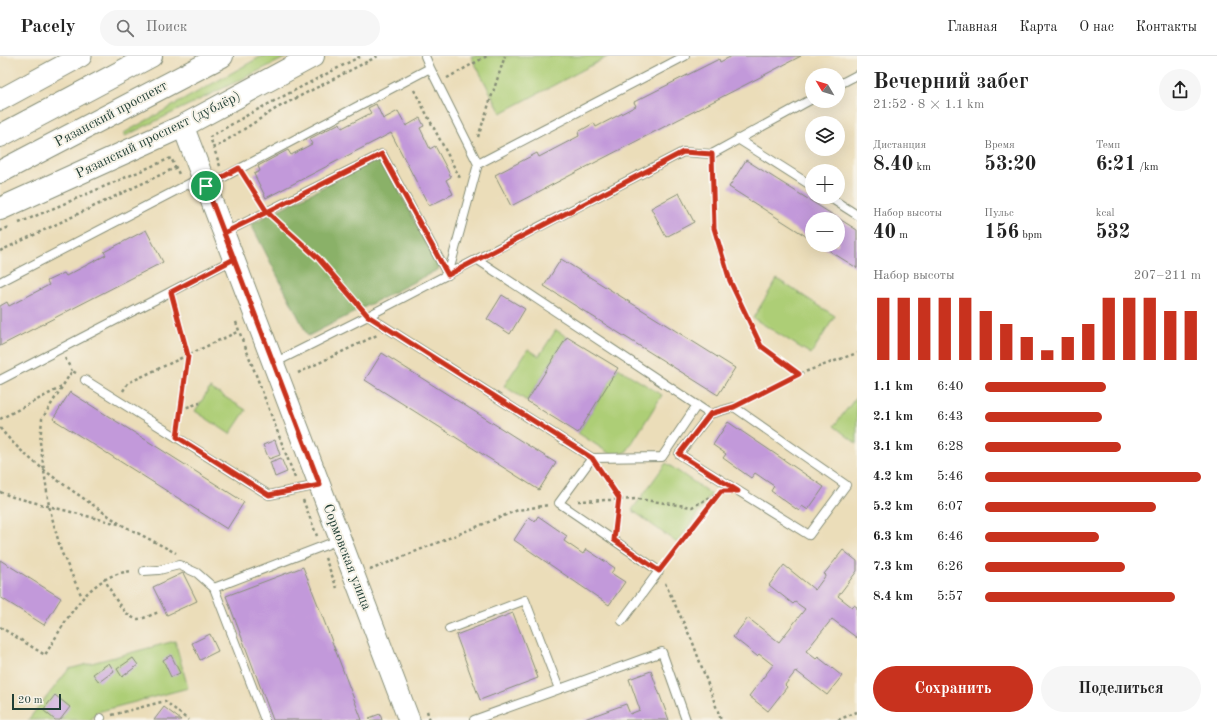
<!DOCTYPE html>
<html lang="ru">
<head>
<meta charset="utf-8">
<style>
	body { margin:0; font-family:"Old Standard TT",serif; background:#f6f6f6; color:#222; height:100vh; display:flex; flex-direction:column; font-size:15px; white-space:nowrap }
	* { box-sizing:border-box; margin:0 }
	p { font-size:13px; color:#767676 }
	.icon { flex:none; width:22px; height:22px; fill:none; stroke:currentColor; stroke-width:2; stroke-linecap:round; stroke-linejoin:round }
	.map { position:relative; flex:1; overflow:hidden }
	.panel { display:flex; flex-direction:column; background:#fff; width:360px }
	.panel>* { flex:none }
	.needle { width:26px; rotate:308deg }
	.fabs { position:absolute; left:805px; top:12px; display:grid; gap:8px }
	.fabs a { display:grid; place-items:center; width:40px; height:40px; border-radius:50%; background:#fff; box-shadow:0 4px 16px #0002; font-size:20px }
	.scale { position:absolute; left:12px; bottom:10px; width:49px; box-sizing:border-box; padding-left:4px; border:2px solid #1f3d34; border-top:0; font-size:11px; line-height:14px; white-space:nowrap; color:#1f3d34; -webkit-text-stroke:3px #f7f3e8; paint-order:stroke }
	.pin { position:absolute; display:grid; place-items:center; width:34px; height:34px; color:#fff; margin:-17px; border:2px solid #fff; border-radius:50%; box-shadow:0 1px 4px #0007 }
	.round { display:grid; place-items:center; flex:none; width:42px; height:42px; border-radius:21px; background:#f6f6f6 }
	.headline { display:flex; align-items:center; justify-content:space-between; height:68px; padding:0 16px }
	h1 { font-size:22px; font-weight:600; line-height:30px }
	.metrics { display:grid; grid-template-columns:repeat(3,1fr); gap:6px; height:68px; padding:4px 16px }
	.metrics div { display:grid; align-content:center }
	.metrics b { font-size:20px; font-weight:600 }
	.metrics small { font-size:11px; font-weight:400 }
	.metrics p { font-size:11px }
	.chart { height:112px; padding:8px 16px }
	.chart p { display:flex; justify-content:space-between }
	.chart svg { width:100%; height:72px; margin-top:4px; stroke:#c8321e; stroke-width:6 }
	.button { display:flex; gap:8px; margin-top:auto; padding:8px 16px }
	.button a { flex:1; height:46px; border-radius:24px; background:#c8321e; color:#fff; font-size:16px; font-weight:600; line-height:46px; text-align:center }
	.button a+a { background:#f6f6f6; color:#222 }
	ul { padding:0 16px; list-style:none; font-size:13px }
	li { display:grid; grid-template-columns:64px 48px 1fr; align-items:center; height:30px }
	li i { height:10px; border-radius:5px; background:#c8321e }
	header { display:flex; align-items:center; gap:24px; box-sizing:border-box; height:56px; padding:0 20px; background:#fff; border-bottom:1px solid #e0e0e0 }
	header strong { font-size:19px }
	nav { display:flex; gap:22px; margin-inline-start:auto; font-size:14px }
	.search { width:280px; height:36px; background:#f6f6f6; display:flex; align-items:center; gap:10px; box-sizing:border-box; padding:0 14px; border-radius:22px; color:#767676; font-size:15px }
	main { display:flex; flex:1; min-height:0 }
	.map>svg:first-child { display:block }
</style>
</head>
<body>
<header>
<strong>Pacely</strong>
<div class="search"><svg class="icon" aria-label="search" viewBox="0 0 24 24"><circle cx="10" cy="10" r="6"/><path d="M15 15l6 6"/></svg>Поиск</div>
<nav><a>Главная</a><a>Карта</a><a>О нас</a><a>Контакты</a></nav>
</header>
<main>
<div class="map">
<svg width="857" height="664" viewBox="0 0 857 664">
	<rect width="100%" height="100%" fill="#f7f3e8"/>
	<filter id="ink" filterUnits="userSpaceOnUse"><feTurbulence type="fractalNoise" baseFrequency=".025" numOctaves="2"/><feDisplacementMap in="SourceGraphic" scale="8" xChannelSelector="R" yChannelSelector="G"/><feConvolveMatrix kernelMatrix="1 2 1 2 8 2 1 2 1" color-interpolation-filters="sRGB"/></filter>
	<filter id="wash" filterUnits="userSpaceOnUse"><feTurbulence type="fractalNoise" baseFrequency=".012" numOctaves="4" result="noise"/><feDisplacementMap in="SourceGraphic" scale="16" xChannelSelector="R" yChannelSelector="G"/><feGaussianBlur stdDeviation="0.9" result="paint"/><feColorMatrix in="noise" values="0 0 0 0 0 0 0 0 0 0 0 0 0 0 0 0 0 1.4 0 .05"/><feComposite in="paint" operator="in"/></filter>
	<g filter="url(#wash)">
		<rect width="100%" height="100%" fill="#ebddb9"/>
		<path fill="#adce76" stroke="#668655" d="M262 0H289L125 80 124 77Z
			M471 0H609L501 57Z
			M777 223 835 260 811 298 753 262Z
			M556 274 567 281 527 345 504 330 528 293 539 300Z
			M618 312 662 339 627 395 615 401 578 377Z
			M210 332 246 354 230 378 195 355Z
			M857 340V388L834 370Z
			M666 407 711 438 677 487 632 454Z
			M175 585 188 632 97 656 91 664H28L69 613Z"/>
		<path fill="#8ab167" stroke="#54774e" d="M382 101 439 213 308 280 251 168Z"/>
		<g id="blocks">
			<path fill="#c299da" d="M732 0H801L511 150 495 119 537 97 539 101 579 80 578 76 594 67 596 71 636 50 634 46 719 3 720 6Z
				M376 48 383 63 398 55 406 70 420 62 424 70 420 72 430 93 435 90 445 109 451 121 446 124 453 138 429 150 391 77 266 142 254 118 260 115 258 110 288 94 291 99 312 88 309 83 340 67 342 72 371 57 368 52Z
				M746 104 857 174V212L820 189H838V163H812V184L729 131Z
				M679 137 694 166 666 181 651 152Z
				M146 174 163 206 0 290V250L7 246 9 250 49 229 47 225 64 217 66 220 106 199 104 196Z
				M561 203 735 312 718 339 544 230Z
				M502 239 525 253 510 278 487 263Z
				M567 281 618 312 578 377 527 345Z
				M382 297 556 407 539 434 365 324Z
				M70 336 244 446 227 473 53 363Z
				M728 366 824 431 808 454 802 450 799 455 771 435 774 430 755 417 751 422 723 402 726 398 713 389Z
				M275 384 280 399 269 403 263 389Z
				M281 402 287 416 275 421 270 406Z
				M538 460 567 480 564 485 583 498 586 493 615 512 611 517 625 526 609 549 514 484 529 461 535 465Z
				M843 494 857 505V515L838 540 852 551 854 549 857 551V582L832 563 806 595 816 603 818 601 842 620 827 639 796 615 785 629 787 631 768 655 749 640 773 609 759 598 757 600 733 581 748 562 779 586 805 553 795 546 793 548 769 529 784 509 815 534 826 519 824 518Z
				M0 504 61 542 44 569 0 541Z
				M303 511 318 549 362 664H273L226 540Z
				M183 517 197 545 167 559 153 531Z
				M513 557 538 622 480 644 456 579Z
				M210 578 218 595 200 604 192 587Z
				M171 599 180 617 171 621 163 604Z
				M133 602 138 609 122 621 117 613Z
				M109 607 114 615 99 626 93 618Z
				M651 615 669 664H582L626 648 630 658 640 654 629 623Z
				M55 639 70 651 60 664H55L43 654Z
				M164 651 181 664H154Z
				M380 658 382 664H370L369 662Z"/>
		</g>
	</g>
	<g filter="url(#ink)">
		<use href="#blocks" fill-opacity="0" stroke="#858d76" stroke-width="1"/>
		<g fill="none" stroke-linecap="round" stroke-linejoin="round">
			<defs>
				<path id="service" d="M425 0 430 12
					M838 29 857 19
					M738 83 812 130
					M207 130 430 12 478 108 685 0
					M829 141 857 159
					M224 177 382 98 448 219 478 108
					M478 204 710 358 734 351 846 429 809 479 679 398 710 358
					M0 226 202 121
					M368 260 592 402 559 447 659 515 622 565
					M274 307 368 260 683 96 712 98 812 43
					M0 324 234 203
					M85 324 269 439 319 429
					M592 402 662 401 697 349
					M144 515 159 514 179 509 197 517 214 532
					M449 573 525 544 559 633
					M100 664 101 662
					M265 664 214 532 339 484
					M474 664 662 596 686 664"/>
				<path id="tertiary" d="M0 44 81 0
					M183 70 409 664"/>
				<path id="secondary" d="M0 153 183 70 313 0"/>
				<path id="primary" d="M0 80 151 0
					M0 116 222 0"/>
			</defs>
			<use href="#service" stroke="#858d76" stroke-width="10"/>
			<use href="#tertiary" stroke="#858d76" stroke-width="23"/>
			<use href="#secondary" stroke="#858d76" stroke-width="24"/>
			<use href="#primary" stroke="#858d76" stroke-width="24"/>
			<path stroke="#858d76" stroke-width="2.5" stroke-dasharray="3 3" stroke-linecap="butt" d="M447 22 487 0
				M414 34 461 124
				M478 81 505 0
				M213 93 277 52 378 0
				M713 109 714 171 730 225 761 290 799 318
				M220 110 210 81 251 57 361 0
				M246 123 260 146
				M276 165 318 201 360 251
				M19 167 171 102 180 120
				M0 175 9 171
				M0 195 177 111
				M174 248 188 300 179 368
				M236 266 243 286
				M245 290 295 422
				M65 302 72 315
				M76 317 72 315 42 363 40 386 49 450 61 495 82 541
				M298 317 377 279
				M123 335 128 327 239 275
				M747 345 799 318 857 297
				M181 353 200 347
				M0 363 62 331
				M0 372C29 409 82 440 120 468
				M599 413 619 442 615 472
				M0 436 13 441 122 469 176 497
				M303 444 317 480
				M578 445 638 443 692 451 718 437
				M325 502 337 532
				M666 506 719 437
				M370 514 518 454 549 449
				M104 522C110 533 123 562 138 563 144 563 153 558 159 556
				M665 527 693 587 721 664
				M0 571 45 599C67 564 87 519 132 515
				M427 655 430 664
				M112 659 165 645 188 664
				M838 664 857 656"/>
			<use href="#service" stroke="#fff" stroke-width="8"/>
			<use href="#tertiary" stroke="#fff" stroke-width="21"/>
			<use href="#secondary" stroke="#fff" stroke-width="22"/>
			<use href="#primary" stroke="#fff" stroke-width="22"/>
		</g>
	</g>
	<g fill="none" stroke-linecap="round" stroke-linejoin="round" filter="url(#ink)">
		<defs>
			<path id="route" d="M206 130 320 429 269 439 177 381 188 300 171 236 234 203 224 177 267 156 318 202 368 260 592 402 619 442 614 484 659 515 721 435H738L679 398 710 358 734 351 799 318 761 290 730 225 714 172 712 98 683 96 448 219 382 98 267 156 239 112 206 130"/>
		</defs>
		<use href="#route" stroke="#fff" stroke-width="8"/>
		<use href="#route" stroke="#c8321e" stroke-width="5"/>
	</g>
	<g text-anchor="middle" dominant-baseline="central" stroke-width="4" stroke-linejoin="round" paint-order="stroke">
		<g font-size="14" fill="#1f3d34" stroke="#f7f3e8">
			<text transform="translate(111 58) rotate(-28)">Рязанский проспект</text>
			<text transform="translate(158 79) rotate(-26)">Рязанский проспект (дублёр)</text>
			<text transform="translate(347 501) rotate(69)">Сормовская улица</text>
		</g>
	</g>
</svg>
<div class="fabs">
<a><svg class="needle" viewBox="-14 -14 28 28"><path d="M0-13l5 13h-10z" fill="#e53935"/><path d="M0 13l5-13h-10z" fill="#767676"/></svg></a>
<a><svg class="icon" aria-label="layers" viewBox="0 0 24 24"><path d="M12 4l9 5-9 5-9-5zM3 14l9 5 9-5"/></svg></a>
<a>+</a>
<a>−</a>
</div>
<div class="scale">20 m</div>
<div class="pin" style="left:206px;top:130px;background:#1e9e55"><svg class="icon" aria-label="arrive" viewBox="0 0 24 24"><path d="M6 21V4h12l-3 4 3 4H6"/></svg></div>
</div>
<section class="panel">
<div class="headline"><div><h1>Вечерний забег</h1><p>21:52 · 8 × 1.1 km</p></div><a class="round"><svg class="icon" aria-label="share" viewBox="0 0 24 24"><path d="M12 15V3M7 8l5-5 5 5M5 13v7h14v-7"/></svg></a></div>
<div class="metrics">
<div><p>Дистанция</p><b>8.40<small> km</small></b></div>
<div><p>Время</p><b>53:20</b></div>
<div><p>Темп</p><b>6:21<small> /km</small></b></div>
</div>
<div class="metrics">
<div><p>Набор высоты</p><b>40<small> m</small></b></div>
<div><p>Пульс</p><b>156<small> bpm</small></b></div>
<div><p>kcal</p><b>532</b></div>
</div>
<div class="chart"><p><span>Набор высоты</span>207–211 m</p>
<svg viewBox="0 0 160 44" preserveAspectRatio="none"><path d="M5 44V6M15 44V6M25 44V6M35 44V6M45 44V6M55 44V14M65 44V22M75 44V30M85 44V38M95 44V30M105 44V22M115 44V6M125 44V6M135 44V6M145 44V14M155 44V14"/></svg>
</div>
<ul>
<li><b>1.1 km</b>6:40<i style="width:56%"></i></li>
<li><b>2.1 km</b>6:43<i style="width:54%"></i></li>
<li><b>3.1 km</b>6:28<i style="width:63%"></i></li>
<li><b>4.2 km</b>5:46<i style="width:100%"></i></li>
<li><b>5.2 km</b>6:07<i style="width:79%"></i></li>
<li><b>6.3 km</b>6:46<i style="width:53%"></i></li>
<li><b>7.3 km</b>6:26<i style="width:65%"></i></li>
<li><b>8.4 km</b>5:57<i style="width:88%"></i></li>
</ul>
<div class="button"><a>Сохранить</a><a>Поделиться</a></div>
</section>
</main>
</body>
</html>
